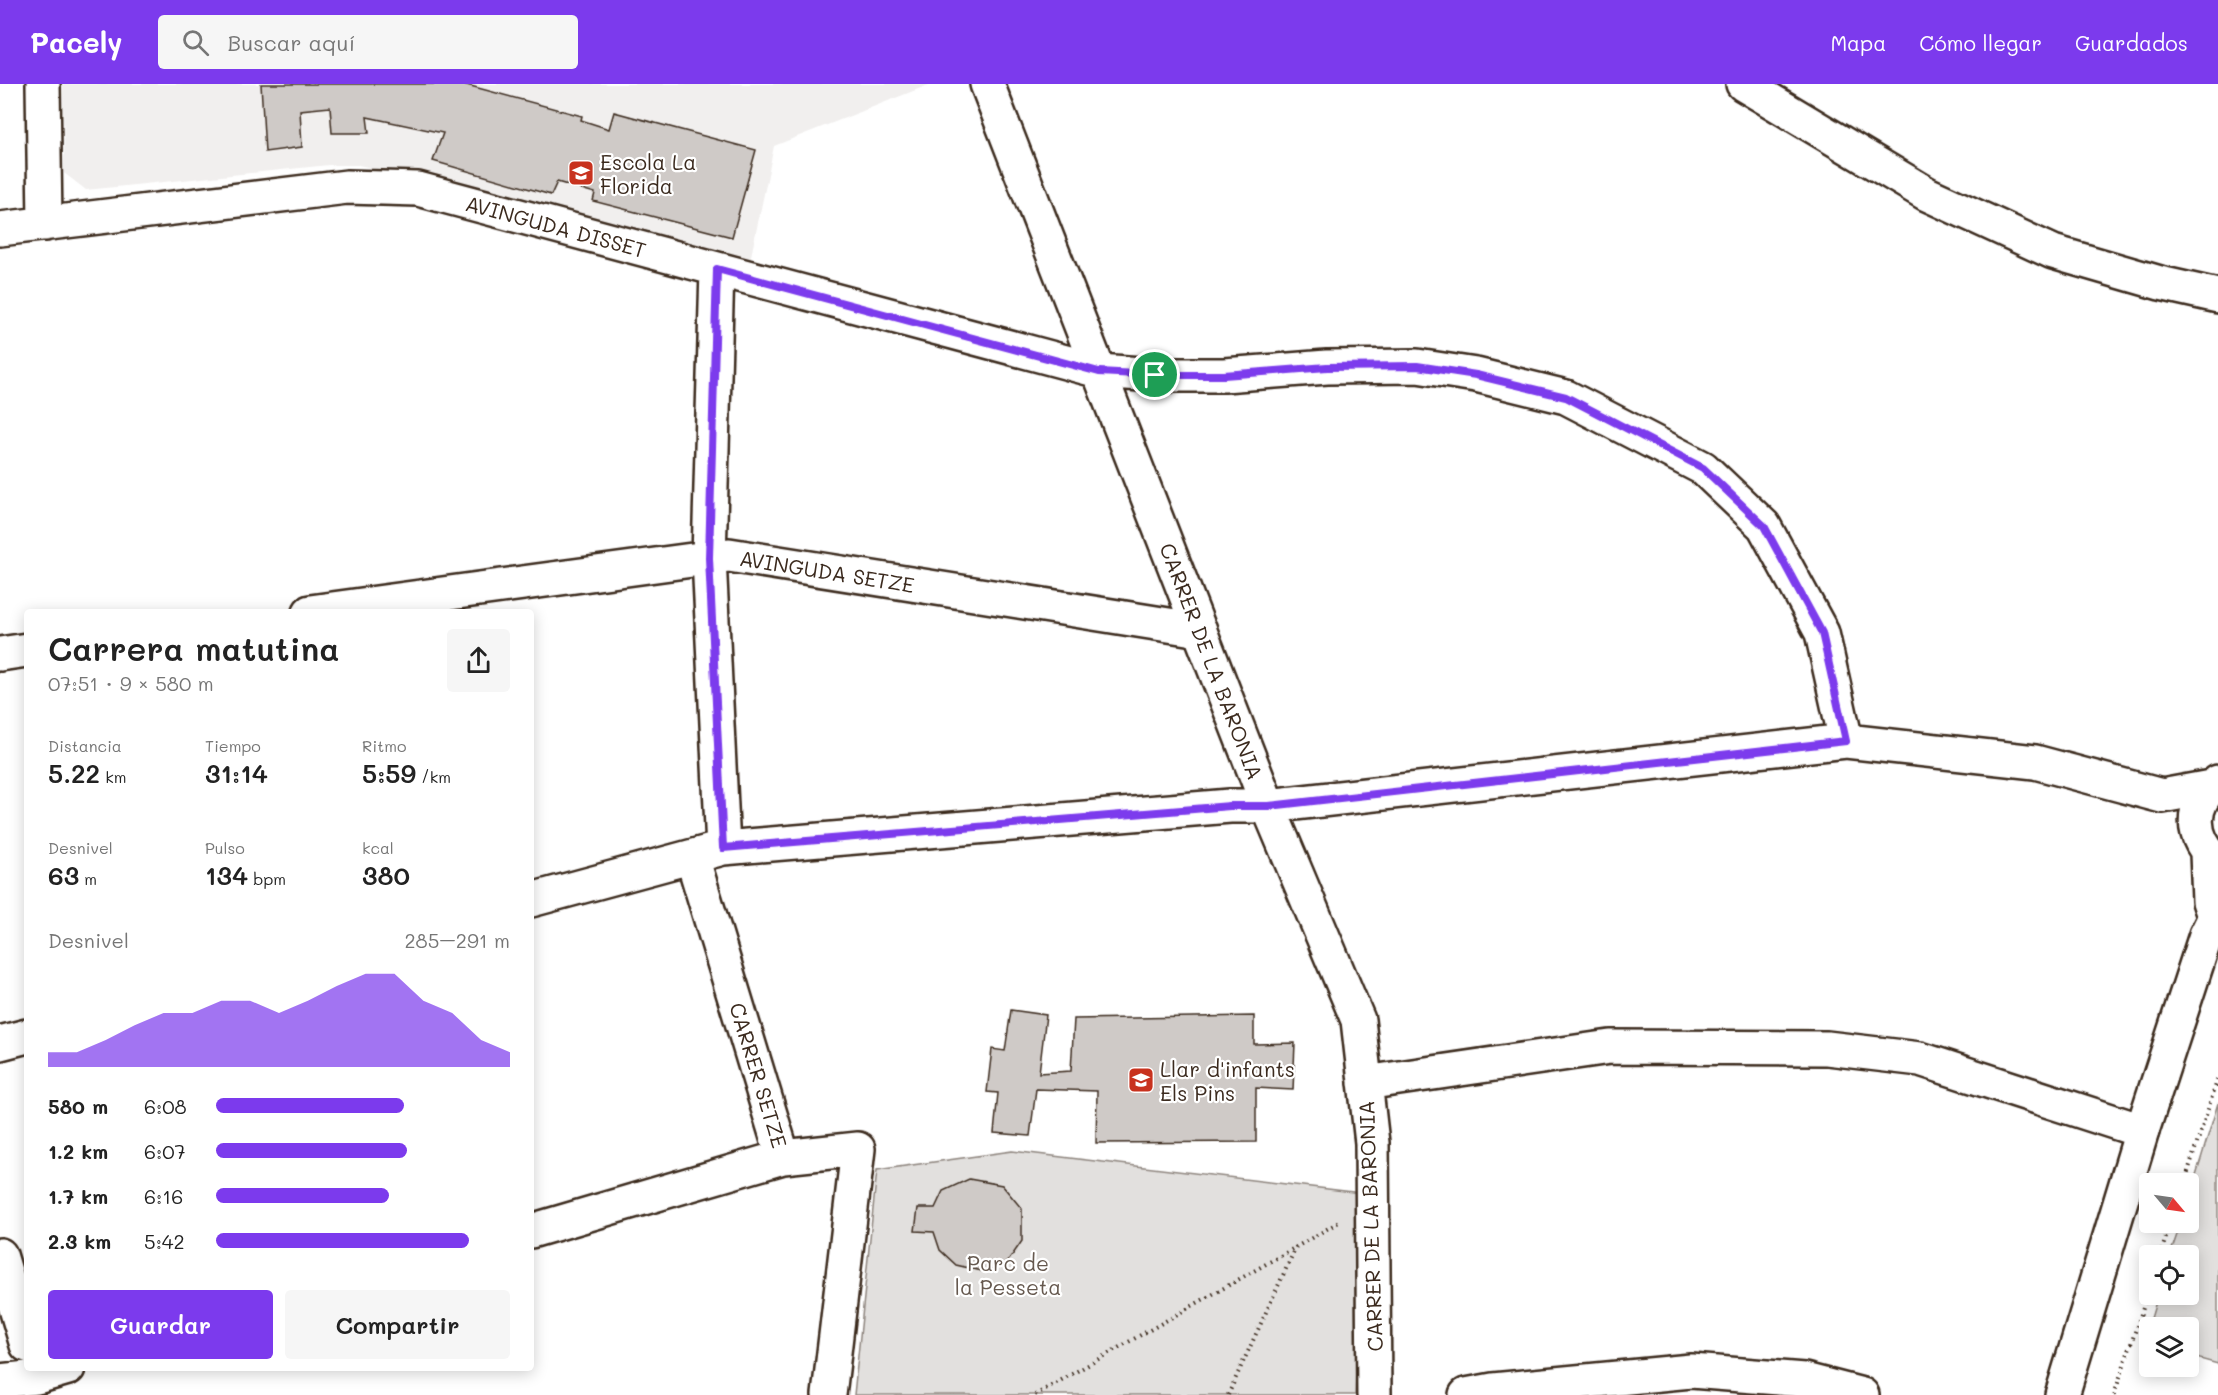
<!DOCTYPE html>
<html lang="es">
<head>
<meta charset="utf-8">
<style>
	body { margin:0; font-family:Mali,sans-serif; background:#f6f6f6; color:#222; height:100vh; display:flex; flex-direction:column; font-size:22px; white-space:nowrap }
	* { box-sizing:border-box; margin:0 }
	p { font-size:20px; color:#767676 }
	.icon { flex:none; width:33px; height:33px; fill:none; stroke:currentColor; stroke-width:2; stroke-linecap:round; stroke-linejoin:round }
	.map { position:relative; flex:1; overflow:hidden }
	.drawer { position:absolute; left:24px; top:525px; width:510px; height:762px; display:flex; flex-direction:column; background:#fff; border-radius:6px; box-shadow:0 3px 15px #0003 }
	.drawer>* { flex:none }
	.needle { width:39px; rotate:119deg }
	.buttons { position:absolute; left:2139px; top:1089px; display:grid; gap:12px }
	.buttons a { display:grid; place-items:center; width:60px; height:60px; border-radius:6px; background:#fff; box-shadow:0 3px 15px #0003; font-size:30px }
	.pin { position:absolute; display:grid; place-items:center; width:51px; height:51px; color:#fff; margin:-26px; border:3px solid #fff; border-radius:50%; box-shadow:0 2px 6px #0007 }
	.round { display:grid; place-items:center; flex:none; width:63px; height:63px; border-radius:6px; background:#f6f6f6 }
	.head { display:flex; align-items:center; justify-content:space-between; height:102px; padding:0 24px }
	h1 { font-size:33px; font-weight:600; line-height:45px }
	.metrics { display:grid; grid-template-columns:repeat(3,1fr); gap:9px; height:102px; padding:6px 24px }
	.metrics div { display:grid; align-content:center }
	.metrics b { font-size:26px; font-weight:600 }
	.metrics small { font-size:16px; font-weight:400 }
	.metrics p { font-size:16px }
	.chart { height:168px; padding:12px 24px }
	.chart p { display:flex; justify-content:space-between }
	.chart svg { width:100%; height:108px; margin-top:6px; fill:#7c3aed; opacity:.7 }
	.action { display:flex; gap:12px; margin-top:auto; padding:12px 24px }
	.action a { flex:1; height:69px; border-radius:6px; background:#7c3aed; color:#fff; font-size:24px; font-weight:600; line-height:69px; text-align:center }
	.action a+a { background:#f6f6f6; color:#222 }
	ul { padding:0 24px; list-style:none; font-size:20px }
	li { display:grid; grid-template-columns:96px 72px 1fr; align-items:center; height:45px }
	li i { height:15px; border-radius:8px; background:#7c3aed }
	header { display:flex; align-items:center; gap:36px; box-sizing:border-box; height:84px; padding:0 30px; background:#7c3aed; color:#fff }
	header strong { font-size:28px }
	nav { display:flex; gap:33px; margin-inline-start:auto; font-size:21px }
	.search { width:420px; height:54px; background:#f6f6f6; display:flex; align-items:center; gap:15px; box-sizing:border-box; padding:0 21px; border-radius:6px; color:#767676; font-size:22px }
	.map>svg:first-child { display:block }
</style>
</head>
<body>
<header>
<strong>Pacely</strong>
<div class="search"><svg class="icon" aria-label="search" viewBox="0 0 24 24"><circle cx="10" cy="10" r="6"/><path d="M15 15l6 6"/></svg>Buscar aquí</div>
<nav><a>Mapa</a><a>Cómo llegar</a><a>Guardados</a></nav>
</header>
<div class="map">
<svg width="2218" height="1311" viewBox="0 0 2218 1311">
	<rect width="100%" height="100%" fill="#fff"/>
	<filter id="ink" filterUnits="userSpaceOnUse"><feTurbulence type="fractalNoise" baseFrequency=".0167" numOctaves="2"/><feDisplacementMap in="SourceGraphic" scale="12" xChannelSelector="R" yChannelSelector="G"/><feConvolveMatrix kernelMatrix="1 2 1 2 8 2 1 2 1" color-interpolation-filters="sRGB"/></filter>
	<g filter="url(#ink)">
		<path fill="#f1efee" d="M63 0H931L774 62 750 177 359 81H329L86 106 64 89Z"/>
		<path fill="#e2e0de" stroke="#8e857e" stroke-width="1.5" d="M2218 1019V1280L2189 1272 2188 1244H2150L2149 1263 2143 1261 2158 1211 2188 1210V1172L2170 1171 2181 1139 2188 1138 2189 1114Z
			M1012 1067 1361 1109 1362 1125 1355 1311H854L877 1086Z"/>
		<path fill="#cfcac7" stroke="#3b2a1e" stroke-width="1.5" d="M261 0H463L582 32 581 36 609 45 614 28 756 66 732 153 593 117 595 109 557 98 551 111 433 77 443 49 367 33 369 49H332L330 23 300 26 302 63 265 68Z
			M1011 926 1046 931 1039 989 1071 987 1074 935 1254 932V960L1295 959 1293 1006 1256 1004V1058L1096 1059 1097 1007 1036 1005 1030 1052 994 1049 998 1009 987 1008 992 965 1005 967Z
			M969 1095 1002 1101 1022 1125V1157L1007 1179 986 1188 956 1181 940 1166 934 1148 915 1147 918 1124H935L943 1107Z"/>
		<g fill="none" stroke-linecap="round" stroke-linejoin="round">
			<defs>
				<path id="minor" d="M43 0 45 140
					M987 0 1268 722 1358 936 1372 1059 1374 1311
					M1743 0 1927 110 2053 168 2160 199 2218 212
					M0 145 347 103 418 105 1099 287 1155 291H1224L1327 283 1417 282 1476 291 1566 313 1703 384 1764 442 1822 549 1846 657
					M717 185 709 474 723 764
					M310 528 729 471 1200 546
					M0 570 27 566
					M692 773 783 1073 858 1065 829 1311
					M531 816 723 764 1230 722H1268L1846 657 2035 678 2162 712 2211 703
					M0 959 27 952
					M1365 999 1610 963 1827 964 1920 975 2142 1047
					M531 1147 783 1073
					M0 1171 27 1261
					M0 1297 37 1293 68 1284
					M1466 1311 1493 1306 1691 1287 1804 1296 1862 1311"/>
				<path id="secondary" d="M2218 698C2188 720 2190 755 2218 778
					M2207 769 2209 817 2214 832
					M2062 1311 2142 1047 2206 851 2218 827"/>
			</defs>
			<use href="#minor" stroke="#3b2a1e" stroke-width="38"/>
			<use href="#secondary" stroke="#3b2a1e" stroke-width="38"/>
			<path stroke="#3b2a1e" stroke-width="4" stroke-dasharray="1.5 4.5" stroke-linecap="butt" d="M2184 1100 2218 994
				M2160 1172 2171 1138
				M1035 1311 1296 1163
				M1228 1311 1296 1163 1339 1138
				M2114 1311 2150 1203"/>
			<use href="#minor" stroke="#fff" stroke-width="33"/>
			<use href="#secondary" stroke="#fff" stroke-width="33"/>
		</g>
	</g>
	<g fill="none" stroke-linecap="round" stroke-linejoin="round" filter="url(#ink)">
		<defs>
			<path id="route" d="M717 185 1099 288 1155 291H1224L1327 283 1417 282 1476 291 1566 313 1703 384 1764 442 1822 549 1846 657 1269 722H1230L723 764 709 474Z"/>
		</defs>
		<use href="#route" stroke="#fff" stroke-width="12"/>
		<use href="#route" stroke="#7c3aed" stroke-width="8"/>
	</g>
	<defs>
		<symbol id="school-square" viewBox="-11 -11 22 22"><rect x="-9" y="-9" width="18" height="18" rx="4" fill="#c8321e" stroke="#fff"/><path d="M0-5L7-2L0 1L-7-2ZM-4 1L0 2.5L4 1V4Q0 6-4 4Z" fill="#fff"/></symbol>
	</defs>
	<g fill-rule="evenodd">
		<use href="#school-square" x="566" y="74" width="30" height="30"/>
		<use href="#school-square" x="1126" y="981" width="30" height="30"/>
	</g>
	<g text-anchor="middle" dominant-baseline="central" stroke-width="4.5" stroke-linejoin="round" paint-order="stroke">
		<g font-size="21" fill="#3b2a1e" stroke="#fff" text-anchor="start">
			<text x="600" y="77">Escola La<tspan x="600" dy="24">Florida</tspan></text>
			<text x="1160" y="984">Llar d'infants<tspan x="1160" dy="24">Els Pins</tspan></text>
		</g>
		<g font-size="21" fill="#3b2a1e" stroke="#fff">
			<text transform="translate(556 142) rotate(15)">AVINGUDA DISSET</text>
			<text transform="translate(827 487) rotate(9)">AVINGUDA SETZE</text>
			<text transform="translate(1212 577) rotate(69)">CARRER DE LA BARONIA</text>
			<text transform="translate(759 991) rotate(73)">CARRER SETZE</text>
			<text transform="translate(1370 1142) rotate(-92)">CARRER DE LA BARONIA</text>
		</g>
		<g font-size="21" fill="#65584e" stroke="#fff">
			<text x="1008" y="1178">Parc de<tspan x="1008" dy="24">la Pesseta</tspan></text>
		</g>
	</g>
</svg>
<div class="buttons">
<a><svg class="needle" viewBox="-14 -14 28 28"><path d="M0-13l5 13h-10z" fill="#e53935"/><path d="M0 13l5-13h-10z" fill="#767676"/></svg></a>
<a><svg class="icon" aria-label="locate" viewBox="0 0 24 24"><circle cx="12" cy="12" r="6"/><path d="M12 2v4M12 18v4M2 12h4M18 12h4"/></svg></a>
<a><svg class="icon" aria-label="layers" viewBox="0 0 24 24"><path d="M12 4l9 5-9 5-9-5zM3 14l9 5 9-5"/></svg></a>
</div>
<div class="pin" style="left:1155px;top:291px;background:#1e9e55"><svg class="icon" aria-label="arrive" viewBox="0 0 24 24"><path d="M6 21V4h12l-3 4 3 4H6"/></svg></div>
<section class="drawer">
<div class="head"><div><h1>Carrera matutina</h1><p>07:51 · 9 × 580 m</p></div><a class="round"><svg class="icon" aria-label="share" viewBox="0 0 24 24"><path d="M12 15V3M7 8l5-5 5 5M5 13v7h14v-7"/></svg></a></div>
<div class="metrics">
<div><p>Distancia</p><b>5.22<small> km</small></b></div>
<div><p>Tiempo</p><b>31:14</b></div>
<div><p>Ritmo</p><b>5:59<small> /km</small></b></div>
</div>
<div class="metrics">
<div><p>Desnivel</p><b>63<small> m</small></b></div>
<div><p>Pulso</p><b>134<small> bpm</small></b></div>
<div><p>kcal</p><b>380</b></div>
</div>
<div class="chart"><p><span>Desnivel</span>285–291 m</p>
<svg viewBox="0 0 160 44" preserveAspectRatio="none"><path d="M0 44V38L10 38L20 33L30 27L40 22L50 22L60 17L70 17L80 22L90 17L100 11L110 6L120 6L130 17L140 22L150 33L160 38V44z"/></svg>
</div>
<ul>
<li><b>580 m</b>6:08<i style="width:64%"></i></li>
<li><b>1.2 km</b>6:07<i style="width:65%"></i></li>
<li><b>1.7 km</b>6:16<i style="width:59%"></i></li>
<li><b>2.3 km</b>5:42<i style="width:86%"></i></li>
</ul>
<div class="action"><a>Guardar</a><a>Compartir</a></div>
</section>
</div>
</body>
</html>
